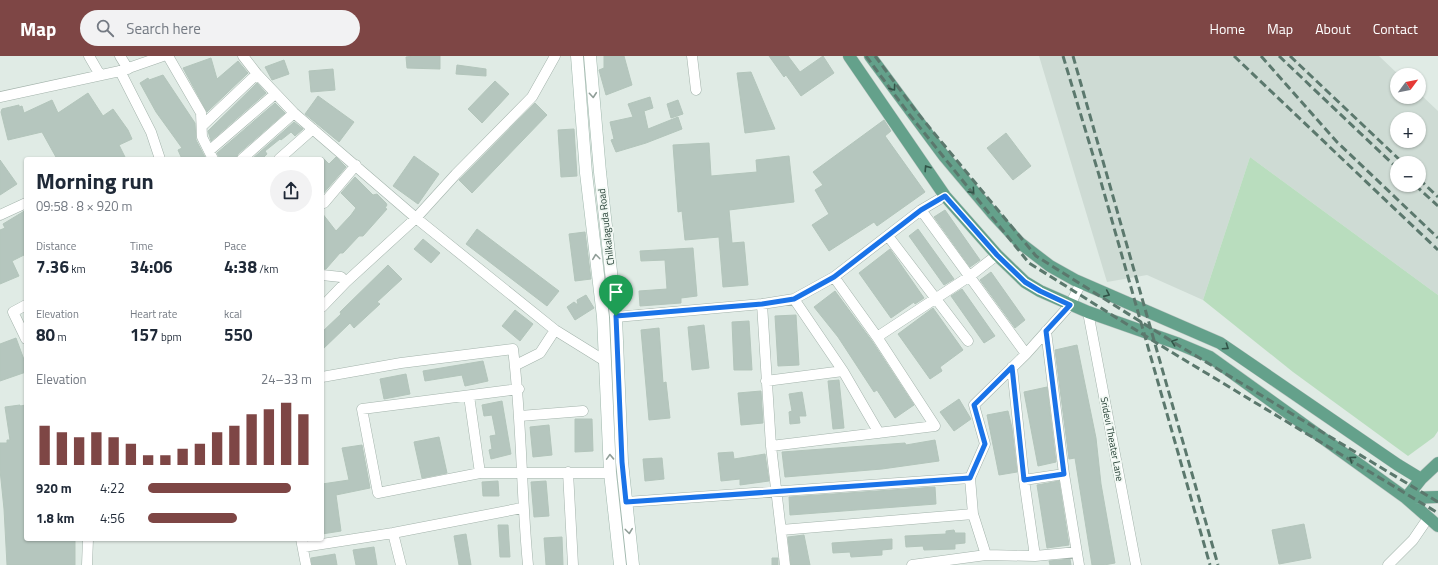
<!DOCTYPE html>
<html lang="en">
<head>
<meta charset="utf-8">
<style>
	body { margin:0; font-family:"Titillium Web",sans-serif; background:#f2f2f3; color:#1f2937; height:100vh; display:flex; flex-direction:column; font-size:15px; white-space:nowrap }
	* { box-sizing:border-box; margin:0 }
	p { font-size:13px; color:#747a83 }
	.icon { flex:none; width:22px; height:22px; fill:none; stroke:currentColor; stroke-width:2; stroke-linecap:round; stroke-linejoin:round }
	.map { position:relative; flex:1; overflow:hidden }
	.drawer { position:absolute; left:24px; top:101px; width:300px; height:384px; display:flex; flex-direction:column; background:#fff; border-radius:4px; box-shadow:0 1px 3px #0004 }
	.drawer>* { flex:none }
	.needle { width:26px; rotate:58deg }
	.controls { position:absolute; left:1390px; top:12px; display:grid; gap:8px }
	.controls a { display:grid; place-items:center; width:36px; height:36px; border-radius:50%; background:#fff; box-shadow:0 1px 3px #0004; font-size:20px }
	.pin { position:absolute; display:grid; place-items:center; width:34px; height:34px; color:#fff; margin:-41px -17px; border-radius:50% 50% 50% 0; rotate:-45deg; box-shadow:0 0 4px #0007 }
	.pin .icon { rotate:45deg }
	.round { display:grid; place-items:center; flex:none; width:42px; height:42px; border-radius:21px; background:#f2f2f3 }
	.headline { display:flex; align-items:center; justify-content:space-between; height:68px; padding:0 12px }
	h1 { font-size:22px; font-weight:700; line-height:30px }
	.figures { display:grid; grid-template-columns:repeat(3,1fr); gap:6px; height:68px; padding:4px 12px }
	.figures div { display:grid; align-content:center }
	.figures b { font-size:17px; font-weight:700 }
	.figures small { font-size:11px; font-weight:400 }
	.figures p { font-size:11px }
	.chart { height:112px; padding:8px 12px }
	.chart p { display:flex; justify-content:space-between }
	.chart svg { width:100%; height:72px; margin-top:4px; stroke:#7e4645; stroke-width:6 }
	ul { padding:0 12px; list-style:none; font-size:13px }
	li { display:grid; grid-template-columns:64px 48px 1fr; align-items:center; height:30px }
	li i { height:10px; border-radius:5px; background:#7e4645 }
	header { display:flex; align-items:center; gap:24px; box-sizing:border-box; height:56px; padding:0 20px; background:#7e4645; color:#fff }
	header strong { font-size:19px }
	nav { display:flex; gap:22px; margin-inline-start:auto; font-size:14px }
	.search { width:280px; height:36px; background:#f2f2f3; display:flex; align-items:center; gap:10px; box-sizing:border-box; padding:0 14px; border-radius:22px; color:#747a83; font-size:15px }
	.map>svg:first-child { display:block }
</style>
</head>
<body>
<header>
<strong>Map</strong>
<div class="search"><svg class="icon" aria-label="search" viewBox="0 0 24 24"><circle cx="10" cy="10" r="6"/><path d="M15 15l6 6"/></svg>Search here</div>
<nav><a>Home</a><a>Map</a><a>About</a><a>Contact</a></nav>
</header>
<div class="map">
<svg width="1438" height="509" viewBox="0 0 1438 509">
	<rect width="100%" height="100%" fill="#e0ebe5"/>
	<path fill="#cedbd4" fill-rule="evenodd" d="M1039 0H1379L1399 19H1397V41H1419V37L1438 55V239L1250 101 1203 244 1147 219 1107 226ZM1397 63H1419V85H1397ZM1397 107H1419V129H1397Z"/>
	<path fill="#b9ddbe" d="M1250 101 1438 239V375L1434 381 1408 400 1293 316 1203 244Z"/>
	<path fill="#b5c6be" stroke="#b3c5bb" d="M415 0H440V13L407 12 406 1Z
		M604 0H624L632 29 606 39 599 14 604 12Z
		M769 0H788L800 16 823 0 834 17 801 40 786 19 784 21Z
		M211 2 217 23 238 5 248 17 207 56 183 12Z
		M284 4 289 18 272 24 265 11Z
		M457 9 486 13V20L456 18Z
		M333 13 335 34 311 36 309 15Z
		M751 16 775 73 745 77 737 17Z
		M163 19 195 67 196 84 206 103H182L178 94 182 92 156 56 140 27 148 22 149 24Z
		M495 25 509 38 482 67 468 53Z
		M257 27 266 37 211 85 208 75Z
		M88 37 103 60 113 53 128 74 132 83 119 89 126 103H57L42 76 8 84 1 56 2 53 19 49V51L22 50 24 57 52 44 58 57Z
		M318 40 354 66 339 86 305 58Z
		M650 41 653 52 644 55 648 73 678 61 682 73 646 87 616 96 611 84 614 83 610 66 633 61 628 48Z
		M678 44 683 58 671 62 667 48Z
		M275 47 285 57 238 98 236 103H220L217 97Z
		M535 47 547 59 472 137 459 124Z
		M884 64 891 75 885 80 925 136 877 170 874 166 829 195 812 169 829 158 815 134 823 129 813 116Z
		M294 66 303 73 295 80 291 76 281 84 280 83 265 95 267 98 262 103H252Z
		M574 73 577 120 561 121 558 74Z
		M1006 77 1031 110 1013 124 987 92Z
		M709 87 711 120 757 116 756 104 789 100 794 146 729 154 732 187 744 186 748 229 723 231 719 181 685 184 682 155 678 156 673 89Z
		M414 100 439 118 418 148 393 130Z
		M322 101 329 108 336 101 346 111 322 139Z
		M0 104 17 128 0 139Z
		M355 121 373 139 377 138 386 147 387 149 385 152 387 153 363 180H359L343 197H340L326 213H322V157L336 175 351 159 356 152 341 137Z
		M26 154V198L12 205 19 220 0 228V174L5 172 3 168Z
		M945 154 980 204 970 211 934 161Z
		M477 173 559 235 547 250 466 188Z
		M918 173 954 223 944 229 909 180Z
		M585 176 591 223 575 225 569 178Z
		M423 183 440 197 431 207 414 193Z
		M693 192 697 240 681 242V247L640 250 639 235 667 233 665 204 641 205 640 195Z
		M890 193 924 242 915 248 914 246 891 262 859 217Z
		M388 209 402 223 377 246 380 248 354 272 350 267 322 294V276L341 258 340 256Z
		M991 216 1025 264 1015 272 980 224Z
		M962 233 995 280 984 287 951 240Z
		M835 235 872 285 914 349 895 362 877 334 874 336 838 281 814 251Z
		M586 239 594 252 575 264 567 251 574 246 578 249 577 244Z
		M933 252 963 294 940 311 942 315 930 323 898 278Z
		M515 254 533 268 520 285 502 270Z
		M796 259 799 309 778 310 775 260Z
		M749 265 752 314H734L732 266Z
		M704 269 709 312 692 314 688 271Z
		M659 272 663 327 666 326 670 362 649 364 641 274Z
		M16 282 26 309V316L0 325V288Z
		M1077 289 1096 382 1101 428 1115 507 1104 509H1092L1075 402 1069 403 1055 294Z
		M483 305 488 325 465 330 462 319 425 325 423 315Z
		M406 318 410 338 384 343 380 323Z
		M839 324 844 372 833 373 828 325Z
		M1047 331 1056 406 1038 410 1024 336Z
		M761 335 763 367 741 369 738 337Z
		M802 336 806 360H799L800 367 790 368 789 356 792 355 789 338Z
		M959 343 971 363 954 375 940 356Z
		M502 345 511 398 491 403 489 394 492 393 490 380 496 379 492 359 484 360 482 349Z
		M20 349V350L26 349V483H75V509H7L4 453 0 414V387H7V384H10L5 351Z
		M1008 355 1012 372 1017 416 999 419 987 359Z
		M575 363H592L593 395 575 396Z
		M549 369 552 399 533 401 530 371Z
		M439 381 447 417 422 422 414 386Z
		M935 384 939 405 882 413 785 421 782 396 905 387 906 389Z
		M362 389 370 432 336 439 341 475 322 478V428L349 424 342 392Z
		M733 396 734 403 765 398 769 425 740 429V423L721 425 718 397Z
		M662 402 664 423 645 425 643 403Z
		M498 425 499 440H483L482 426Z
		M546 425 549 460 534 461 531 426Z
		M1059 425 1069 489 1047 492 1037 429Z
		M935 431 936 448 790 459 789 441Z
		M1304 468 1311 502 1279 508 1272 474Z
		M498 469H508L510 501H500Z
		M954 474 955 477H965V487L955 488V493L924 494 923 490 906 491 905 480 946 478V475Z
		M466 478 471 509H459L454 480Z
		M804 479 810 509H791L788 481Z
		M562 481 563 509H546L544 482Z
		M892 483V493L882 494V499L851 501 850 496 833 497 832 487Z
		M374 491 377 509H356L353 494Z
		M335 498 337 509H312L311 502Z
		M772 502H778V509H772Z
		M1070 503 1071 509H1050L1049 505Z"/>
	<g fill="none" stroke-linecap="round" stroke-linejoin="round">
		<defs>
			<path id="street" d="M89 0 100 19
				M120 0 128 13
				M168 0 201 57 202 81 213 103
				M243 0 257 18 294 57 416 162 555 274 605 305
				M692 0 696 34
				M120 15 151 76 160 103
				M0 41 120 15 163 0
				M203 69 257 18
				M210 94 275 38
				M242 103 294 57
				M279 103 313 73
				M324 147 356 109
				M921 154 1026 298
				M0 159 26 147
				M888 180 968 285
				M322 219 341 221 346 226
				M794 243 843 315 879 377
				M762 248 771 390 785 509
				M26 249 13 256 26 283
				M322 251 346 226 416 162 456 118 532 41 555 0
				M1088 256 1136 509
				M616 261 762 248 794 243 834 221 921 154 945 140
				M1046 275 1064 418 1079 509
				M877 281 970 220 997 199
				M516 309 540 297 555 274
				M1012 311 1024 424 1035 500
				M322 321 401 307 513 293C522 365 521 437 528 509
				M766 325 843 315
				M519 333 362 353 378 437 480 417H610
				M469 340 480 417
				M520 360 583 355
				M771 390 935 370 877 281 834 221
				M568 416 573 509
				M1024 424 1064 418
				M626 446 970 422
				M781 474 973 458
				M393 477 401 509
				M301 483 306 509
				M303 491 393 477 522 452
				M986 499 973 458 970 422 985 388 974 349 1026 298 1070 249 1081 227
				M87 509 88 483
				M912 509 986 499 1035 500 1077 496
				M1388 509 1413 484 1428 462"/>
			<path id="secondary" d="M577 0 586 117 603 261 610 417 620 509
				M590 0 600 116 616 261 622 406 633 509"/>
			<path id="primary" d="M849 0 945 140 997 199 1025 226 1040 235 1088 256 1179 288 1210 301 1406 442 1438 470
				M870 0 944 100 993 158 1020 187 1050 210 1075 224 1220 287 1398 409 1421 423
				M1406 442 1421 423 1438 407
				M1406 442 1438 441"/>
		</defs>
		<use href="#street" stroke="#a3b3ab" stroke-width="11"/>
		<use href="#secondary" stroke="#9fb7ac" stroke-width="13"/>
		<use href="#primary" stroke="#c1c8c5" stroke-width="13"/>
		<use href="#street" stroke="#fff" stroke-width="10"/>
		<use href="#secondary" stroke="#fff" stroke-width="12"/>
		<use href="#primary" stroke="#64a18b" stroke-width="12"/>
		<path stroke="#5b786d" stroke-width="3" stroke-dasharray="8 4" stroke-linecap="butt" d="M866 0 909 58 1029 207 1168 294 1438 457
			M875 0 915 54 1036 200 1173 286 1438 446
			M1063 0 1099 119 1210 509
			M1073 0 1218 509
			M1234 0 1438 194
			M1261 0 1337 86 1438 182
			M1279 0 1397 112
			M1290 0 1403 107
			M1419 123 1438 141
			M1415 129 1438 150"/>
	</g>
	<defs><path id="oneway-chevron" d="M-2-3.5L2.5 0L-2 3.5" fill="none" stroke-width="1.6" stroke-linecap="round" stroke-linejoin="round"/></defs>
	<g stroke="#325548">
		<use href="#oneway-chevron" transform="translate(893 32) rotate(54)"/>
		<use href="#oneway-chevron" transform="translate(927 112) rotate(-123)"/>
		<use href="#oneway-chevron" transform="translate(972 135) rotate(49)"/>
		<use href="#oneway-chevron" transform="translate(1107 238) rotate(24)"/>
		<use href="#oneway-chevron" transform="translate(1174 286) rotate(-160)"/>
		<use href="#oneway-chevron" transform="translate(1226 291) rotate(34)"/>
		<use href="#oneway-chevron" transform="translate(1352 403) rotate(-144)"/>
	</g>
	<g stroke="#909e98">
		<use href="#oneway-chevron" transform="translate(593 39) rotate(85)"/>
		<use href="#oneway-chevron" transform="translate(596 201) rotate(-97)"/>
		<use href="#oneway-chevron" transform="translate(610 401) rotate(-92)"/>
		<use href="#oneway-chevron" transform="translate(629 475) rotate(83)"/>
	</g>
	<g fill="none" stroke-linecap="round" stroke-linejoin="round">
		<defs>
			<path id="route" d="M945 140 997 199 1025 226 1040 235 1070 249 1046 275 1064 418 1024 424 1012 311 974 349 985 388 970 422 626 446 622 406 616 260 762 248 794 243 834 221 921 154Z"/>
		</defs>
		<use href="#route" stroke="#fff" stroke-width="8"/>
		<use href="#route" stroke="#1a73e8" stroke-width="5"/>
	</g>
	<g text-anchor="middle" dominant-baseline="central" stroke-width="3.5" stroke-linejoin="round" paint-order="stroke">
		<g font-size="10" fill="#213c31" stroke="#f1f8f3">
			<text transform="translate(606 171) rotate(-97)">Chilkalaguda Road</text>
			<text transform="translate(1112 383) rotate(79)">Sridevi Theater Lane</text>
		</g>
	</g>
</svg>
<div class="controls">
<a><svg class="needle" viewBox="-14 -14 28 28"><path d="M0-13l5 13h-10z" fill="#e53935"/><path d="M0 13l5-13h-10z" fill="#747a83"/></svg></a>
<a>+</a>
<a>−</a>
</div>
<div class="pin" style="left:616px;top:260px;background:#1e9e55"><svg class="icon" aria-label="arrive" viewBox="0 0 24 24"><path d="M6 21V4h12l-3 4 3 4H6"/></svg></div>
<section class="drawer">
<div class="headline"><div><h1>Morning run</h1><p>09:58 · 8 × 920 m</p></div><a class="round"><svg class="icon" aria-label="share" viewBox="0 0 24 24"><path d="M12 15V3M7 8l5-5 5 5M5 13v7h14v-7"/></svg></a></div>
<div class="figures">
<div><p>Distance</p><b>7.36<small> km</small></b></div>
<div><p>Time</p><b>34:06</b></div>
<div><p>Pace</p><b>4:38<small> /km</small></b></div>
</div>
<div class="figures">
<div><p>Elevation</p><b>80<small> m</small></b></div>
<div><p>Heart rate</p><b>157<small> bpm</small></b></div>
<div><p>kcal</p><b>550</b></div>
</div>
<div class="chart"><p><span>Elevation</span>24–33 m</p>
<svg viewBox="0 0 160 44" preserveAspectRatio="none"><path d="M5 44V20M15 44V24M25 44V27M35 44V24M45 44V27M55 44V31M65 44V38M75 44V38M85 44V34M95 44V31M105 44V24M115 44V20M125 44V13M135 44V10M145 44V6M155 44V13"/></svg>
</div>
<ul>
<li><b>920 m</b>4:22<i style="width:87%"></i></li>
<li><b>1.8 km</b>4:56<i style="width:54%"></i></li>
</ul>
</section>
</div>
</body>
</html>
